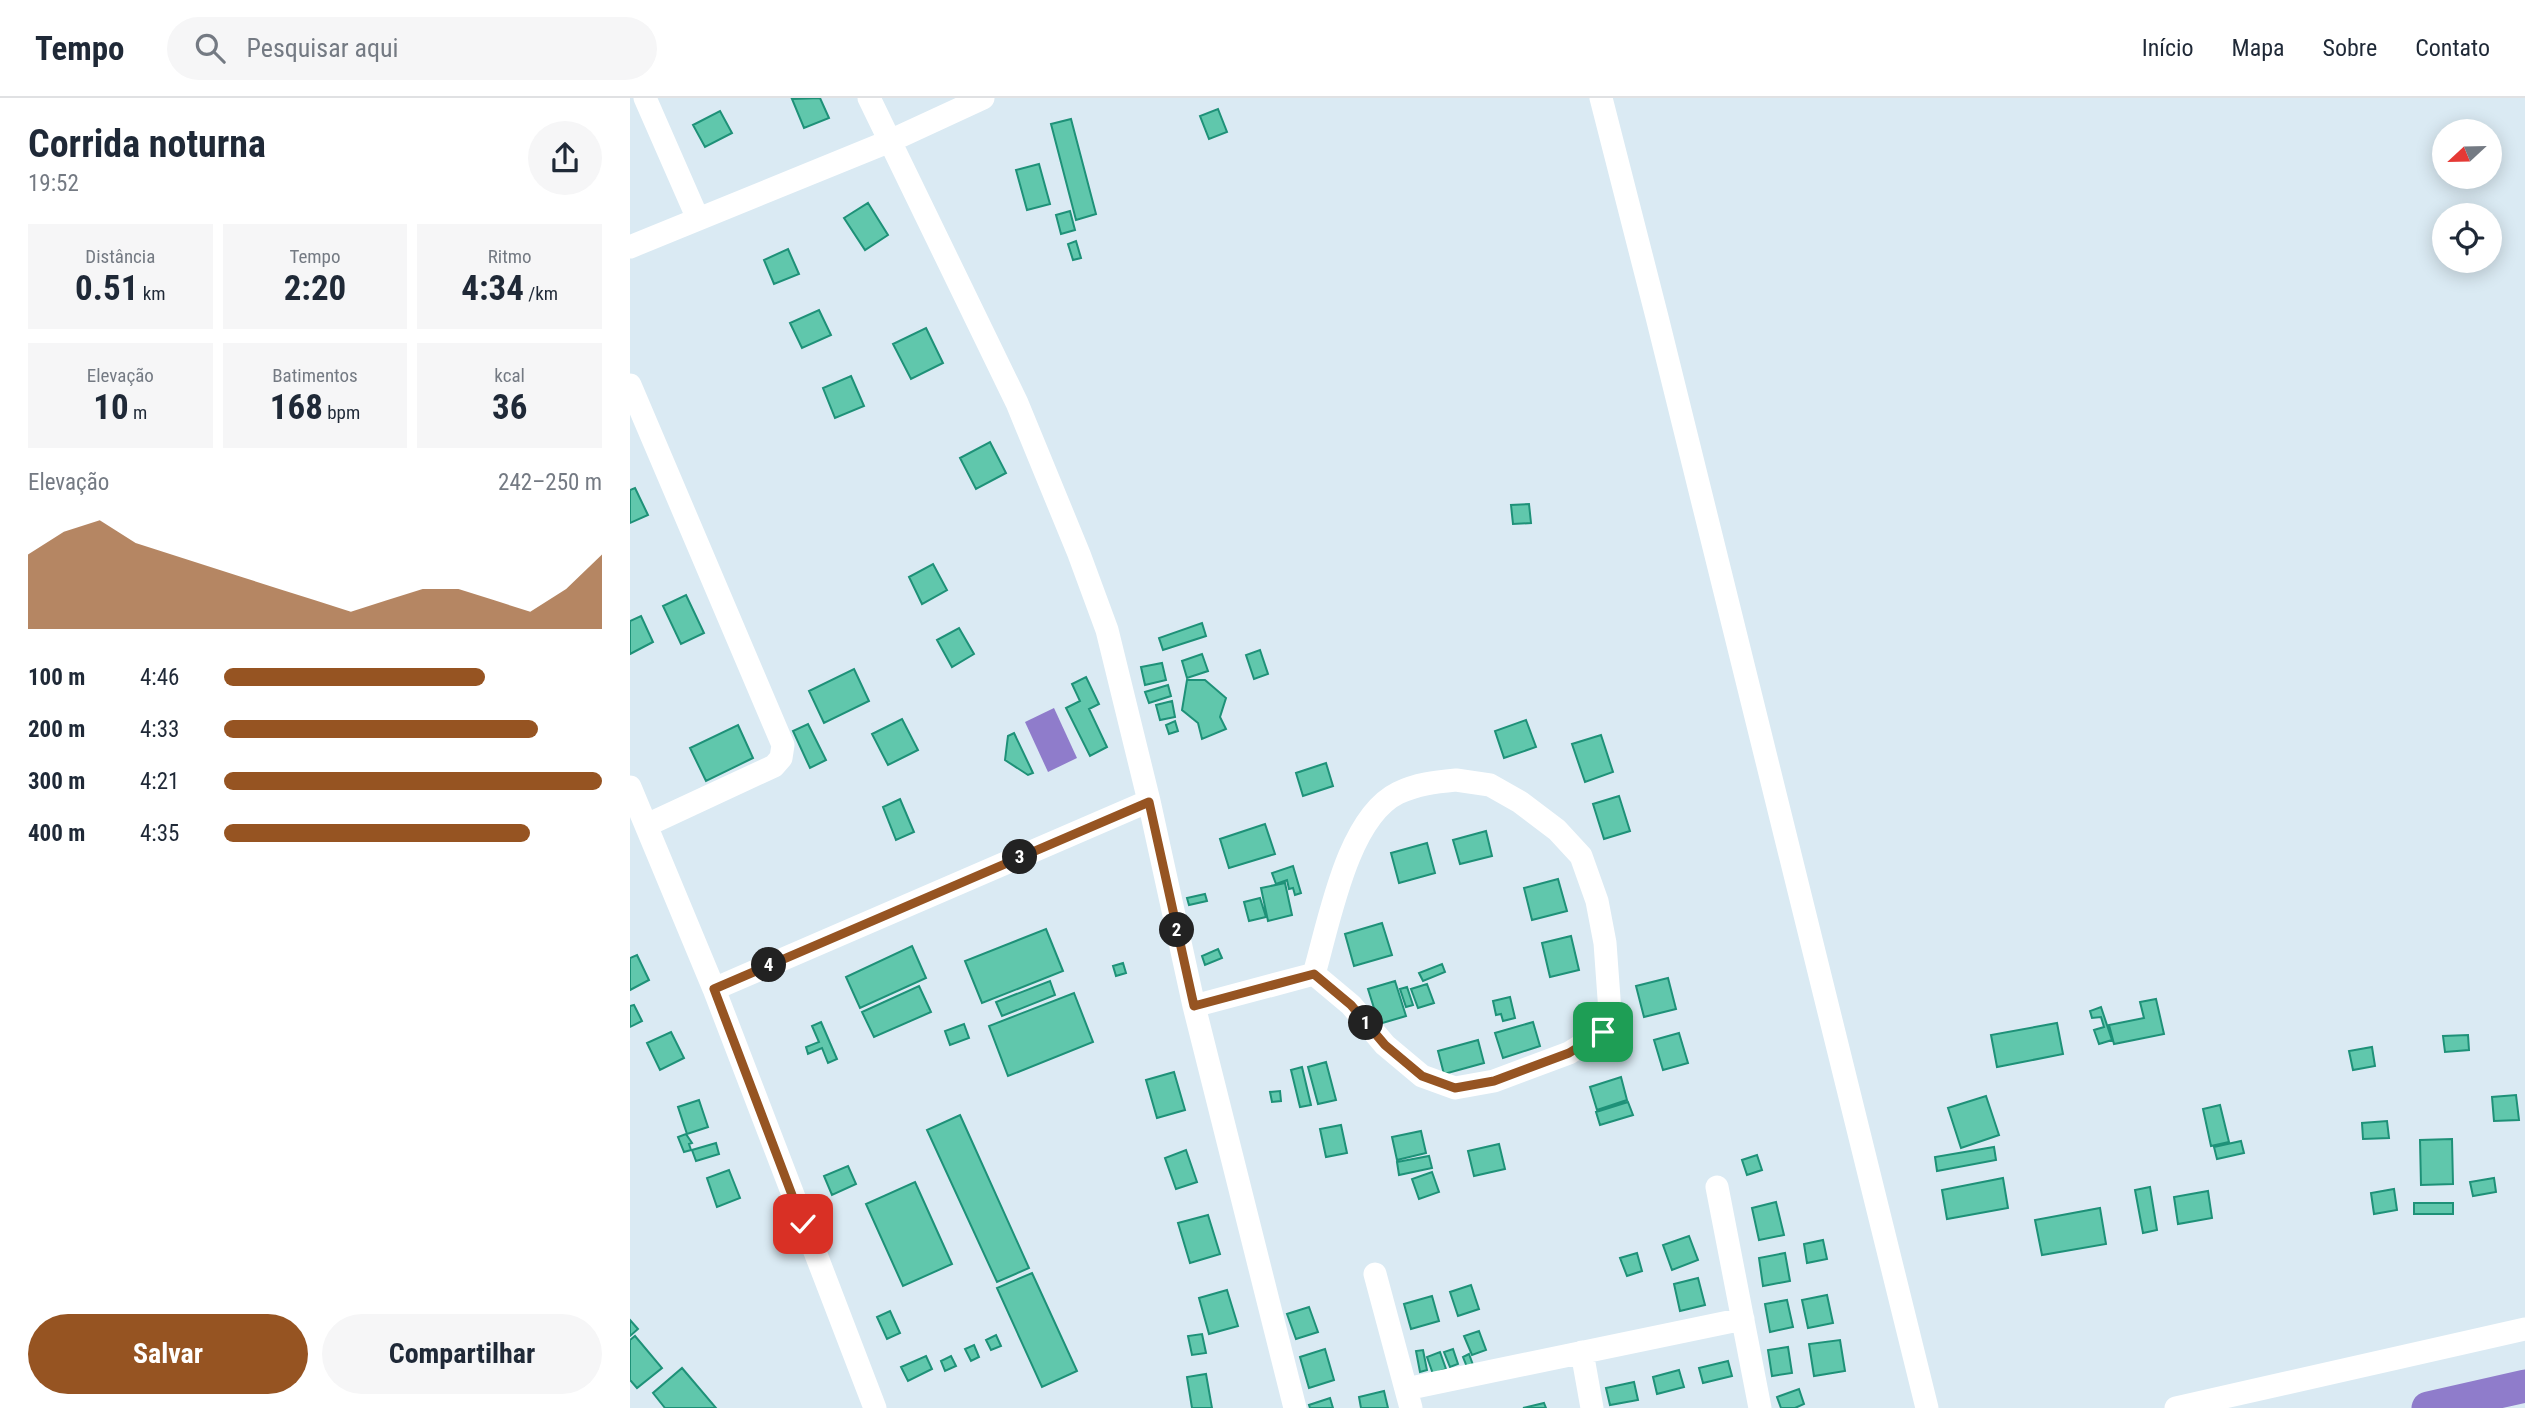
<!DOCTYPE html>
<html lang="pt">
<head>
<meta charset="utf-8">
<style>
	body { margin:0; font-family:"Roboto Condensed",sans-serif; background:#f6f6f7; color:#1f2937; height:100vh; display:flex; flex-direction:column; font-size:26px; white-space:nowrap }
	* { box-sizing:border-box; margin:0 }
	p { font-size:23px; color:#747a83 }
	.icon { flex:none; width:38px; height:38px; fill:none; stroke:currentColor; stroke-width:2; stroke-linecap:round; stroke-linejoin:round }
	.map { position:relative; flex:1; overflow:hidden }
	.side { display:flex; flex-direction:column; background:#fff; width:630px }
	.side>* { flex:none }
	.needle { width:46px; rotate:248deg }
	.fabs { position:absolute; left:1802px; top:21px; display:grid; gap:14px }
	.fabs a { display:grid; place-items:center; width:70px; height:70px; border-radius:50%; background:#fff; box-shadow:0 4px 18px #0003; font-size:35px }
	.pin { position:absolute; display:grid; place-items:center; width:60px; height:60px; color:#fff; margin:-30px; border-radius:14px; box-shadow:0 4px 10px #0006 }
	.km { position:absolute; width:35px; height:35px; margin:-18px; border-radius:50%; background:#222; color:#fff; font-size:19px; line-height:35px; text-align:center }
	.round { display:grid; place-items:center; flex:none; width:74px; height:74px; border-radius:37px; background:#f6f6f7 }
	.summary { display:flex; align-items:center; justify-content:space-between; height:119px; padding:0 28px }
	h1 { font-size:38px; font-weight:700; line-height:52px }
	.stats { display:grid; grid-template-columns:repeat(3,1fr); gap:10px; height:119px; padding:7px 28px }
	.stats div { display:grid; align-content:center; border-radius:0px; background:#f6f6f7; text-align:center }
	.stats b { font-size:35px; font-weight:700 }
	.stats small { font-size:19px; font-weight:400 }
	.stats p { font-size:19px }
	.chart { height:196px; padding:14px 28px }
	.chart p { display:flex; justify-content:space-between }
	.chart svg { width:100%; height:126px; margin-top:7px; fill:#965422; opacity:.7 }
	.button { display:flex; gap:14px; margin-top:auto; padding:14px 28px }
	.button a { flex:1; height:80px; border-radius:42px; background:#965422; color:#fff; font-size:28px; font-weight:700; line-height:80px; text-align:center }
	.button a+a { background:#f6f6f7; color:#1f2937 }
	ul { padding:0 28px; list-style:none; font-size:23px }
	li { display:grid; grid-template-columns:112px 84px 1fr; align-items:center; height:52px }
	li i { height:18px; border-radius:9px; background:#965422 }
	header { display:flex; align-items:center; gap:42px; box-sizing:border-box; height:98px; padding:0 35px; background:#fff; border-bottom:2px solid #e0e1e3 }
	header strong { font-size:33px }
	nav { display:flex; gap:38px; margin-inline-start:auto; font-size:24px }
	.search { width:490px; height:63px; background:#f6f6f7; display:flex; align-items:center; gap:18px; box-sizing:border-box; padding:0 24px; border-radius:38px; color:#747a83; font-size:26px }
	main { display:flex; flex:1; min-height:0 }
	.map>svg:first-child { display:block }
</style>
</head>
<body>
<header>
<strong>Tempo</strong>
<div class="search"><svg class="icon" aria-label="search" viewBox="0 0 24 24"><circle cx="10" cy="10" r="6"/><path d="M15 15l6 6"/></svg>Pesquisar aqui</div>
<nav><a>Início</a><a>Mapa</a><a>Sobre</a><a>Contato</a></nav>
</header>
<main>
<section class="side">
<div class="summary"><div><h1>Corrida noturna</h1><p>19:52</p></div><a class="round"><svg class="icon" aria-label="share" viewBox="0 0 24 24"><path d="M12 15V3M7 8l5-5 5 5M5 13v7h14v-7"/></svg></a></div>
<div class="stats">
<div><p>Distância</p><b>0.51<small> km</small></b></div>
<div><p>Tempo</p><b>2:20</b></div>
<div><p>Ritmo</p><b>4:34<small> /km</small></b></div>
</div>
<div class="stats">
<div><p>Elevação</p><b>10<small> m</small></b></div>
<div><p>Batimentos</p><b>168<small> bpm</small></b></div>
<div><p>kcal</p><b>36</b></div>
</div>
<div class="chart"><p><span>Elevação</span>242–250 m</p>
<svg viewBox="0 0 160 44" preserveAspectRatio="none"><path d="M0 44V18L10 10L20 6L30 14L40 18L50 22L60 26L70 30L80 34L90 38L100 34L110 30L120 30L130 34L140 38L150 30L160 18V44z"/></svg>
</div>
<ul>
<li><b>100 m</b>4:46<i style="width:69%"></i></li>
<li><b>200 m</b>4:33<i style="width:83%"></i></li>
<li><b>300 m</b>4:21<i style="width:100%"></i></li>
<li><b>400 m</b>4:35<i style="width:81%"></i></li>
</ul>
<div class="button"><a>Salvar</a><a>Compartilhar</a></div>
</section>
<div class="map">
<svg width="1895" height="1310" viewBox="0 0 1895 1310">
	<rect width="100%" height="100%" fill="#daeaf3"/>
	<path fill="#8f7ccb" d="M424 610 447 660 418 674 395 624Z"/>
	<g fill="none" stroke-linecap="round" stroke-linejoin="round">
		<path stroke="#8f7ccb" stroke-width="33" d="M1798 1310 1895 1288"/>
	</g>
	<path fill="#60c7ac" stroke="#1e9178" stroke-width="2" d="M190 0 199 20 174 30 162 1Z
		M588 11 597 34 579 41 570 18Z
		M90 13 102 35 75 49 63 27Z
		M441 21 466 116 446 122 421 26Z
		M409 66 420 106 397 112 386 72Z
		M238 105 258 137 235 152 214 120Z
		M440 113 445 132 431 136 426 117Z
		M446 143 451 160 443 162 438 146Z
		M158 151 169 176 144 186 134 162Z
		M189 212 201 237 172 250 160 225Z
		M296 230 313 265 281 281 263 246Z
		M221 278 234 308 205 320 193 290Z
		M360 344 376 375 346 391 330 360Z
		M5 390 18 417 0 425V392Z
		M899 406 901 425 883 426 881 407Z
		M303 466 317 492 292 506 279 479Z
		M56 497 74 535 51 546 33 508Z
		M11 518 23 544 0 556V523Z
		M572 525 576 538 533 552 529 540Z
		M329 530 344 556 322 569 307 542Z
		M630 552 638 576 624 581 616 557Z
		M572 556 578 573 557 580 552 563Z
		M532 565 536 582 515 587 511 569Z
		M224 571 239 603 194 625 179 593Z
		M456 579 469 606 459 611 477 649 460 658 436 610 450 603 442 586Z
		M557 582H575L596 600 590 619 596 631 572 641 568 625 552 612Z
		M538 587 541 598 519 605 515 594Z
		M542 603 545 619 530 622 526 607Z
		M272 621 288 652 258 667 242 636Z
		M896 622 906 649 874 660 865 633Z
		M545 623 548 633 539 636 536 627Z
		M178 626 196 662 180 670 163 633Z
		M108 627 123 660 76 683 60 650Z
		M384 635 403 675 398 677 375 662 378 638Z
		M971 637 983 674 955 684 942 646Z
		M696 665 703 688 673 698 666 675Z
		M989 698 1000 733 974 741 963 706Z
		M270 701 284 734 266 742 253 709Z
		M635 726 645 756 599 770 590 741Z
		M856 733 862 758 830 766 823 742Z
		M797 745 805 775 769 785 761 755Z
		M663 768 671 795 665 797 663 790 659 791 657 782 646 786 642 775Z
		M928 781 937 813 902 822 894 790Z
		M655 785 662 817 638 823 631 790Z
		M575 796 577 803 559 807 557 800Z
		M630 800 636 819 619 823 614 804Z
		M752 825 762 857 724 868 715 836Z
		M416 831 433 873 352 905 335 863Z
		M941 838 949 872 920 879 912 845Z
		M282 848 296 880 230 910 216 879Z
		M588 851 592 860 575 867 572 858Z
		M7 857 19 882 0 892V860Z
		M493 865 496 875 486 878 483 868Z
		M812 866 815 874 793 883 789 875Z
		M1038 880 1046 911 1014 919 1006 888Z
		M420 883 425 897 372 918 366 904Z
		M765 883 776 918 749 926 738 891Z
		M797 886 804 905 788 910 781 891Z
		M289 888 301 914 244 939 232 914Z
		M777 889 783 907 776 909 770 891Z
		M444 895 463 944 378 978 359 928Z
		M880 899 885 920 873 923 871 916 866 917 863 903Z
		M1526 901 1534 936 1484 946 1479 927 1514 920 1510 904Z
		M4 907 12 923 0 929V908Z
		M1471 909 1482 942 1469 946 1464 932 1474 929 1471 919 1462 920 1460 913Z
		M191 924 207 961 198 965 192 950 178 956 176 949 189 944 182 928Z
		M903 924 910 948 873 960 865 935Z
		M1427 925 1433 956 1367 969 1361 937Z
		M334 926 339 940 320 947 315 933Z
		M41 934 54 960 30 972 17 945Z
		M1049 935 1058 965 1033 972 1024 942Z
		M1838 937 1839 952 1815 954 1813 938Z
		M848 942 854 965 814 976 808 953Z
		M1742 949 1745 968 1723 972 1719 953Z
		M696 964 706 1002 688 1006 678 969Z
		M672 969 681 1007 670 1009 661 972Z
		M544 974 555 1012 527 1020 516 982Z
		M991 979 997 1002 967 1012 960 989Z
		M650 993 651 1003 642 1004 640 994Z
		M1886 997 1889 1022 1864 1023 1862 999Z
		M1356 998 1369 1037 1331 1050 1318 1010Z
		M69 1002 78 1029 57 1036 48 1009Z
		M998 1004 1003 1017 970 1027 966 1014Z
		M1590 1007 1599 1044 1581 1048 1573 1011Z
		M330 1017 399 1170 367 1184 297 1032Z
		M1757 1023 1759 1040 1733 1041 1732 1025Z
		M711 1027 717 1055 696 1059 690 1031Z
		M791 1033 796 1055 767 1062 762 1039Z
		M56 1036 62 1045 59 1046 61 1052 54 1054 48 1039Z
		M1822 1041 1823 1086 1791 1087 1790 1042Z
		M1611 1043 1614 1055 1587 1061 1584 1049Z
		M86 1045 89 1056 66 1063 62 1052Z
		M869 1046 875 1071 844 1078 838 1053Z
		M1364 1049 1366 1062 1307 1073 1305 1059Z
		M556 1052 567 1084 546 1091 535 1060Z
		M1127 1057 1132 1072 1117 1077 1112 1062Z
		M799 1058 802 1070 769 1077 767 1064Z
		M218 1068 226 1086 202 1097 194 1078Z
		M99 1072 110 1100 87 1109 77 1080Z
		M802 1074 809 1094 789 1101 782 1081Z
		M1373 1080 1378 1110 1317 1121 1312 1092Z
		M1864 1080 1866 1094 1843 1098 1840 1084Z
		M285 1084 322 1166 273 1188 236 1106Z
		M1520 1089 1527 1132 1513 1135 1505 1092Z
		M1764 1091 1767 1112 1744 1116 1741 1095Z
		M1578 1093 1582 1120 1548 1126 1544 1099Z
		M1146 1104 1154 1137 1129 1142 1122 1110Z
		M1784 1105H1823V1116H1784Z
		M1470 1110 1476 1146 1412 1157 1405 1122Z
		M578 1117 590 1156 560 1165 548 1125Z
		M1059 1138 1068 1162 1042 1172 1033 1147Z
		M1193 1142 1197 1161 1177 1165 1174 1146Z
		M1007 1155 1012 1173 997 1178 990 1160Z
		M1155 1155 1160 1183 1133 1188 1129 1160Z
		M402 1175 447 1273 412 1289 367 1190Z
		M1068 1180 1075 1207 1050 1213 1044 1186Z
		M841 1187 849 1211 828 1218 820 1194Z
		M597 1192 608 1228 579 1236 569 1200Z
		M1197 1197 1203 1225 1178 1230 1172 1202Z
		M802 1198 809 1223 781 1231 774 1206Z
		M1157 1202 1163 1229 1140 1234 1135 1206Z
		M679 1209 688 1234 666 1241 657 1216Z
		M260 1213 270 1235 257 1241 247 1219Z
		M0 1222 8 1231 0 1238Z
		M849 1233 856 1252 842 1257 834 1238Z
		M572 1236 576 1255 562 1257 558 1238Z
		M366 1237 371 1248 361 1252 356 1242Z
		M5 1238 32 1270 7 1290 0 1282V1242Z
		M1210 1242 1215 1273 1184 1278 1179 1246Z
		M344 1247 349 1259 341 1263 335 1251Z
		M1158 1249 1162 1275 1142 1278 1138 1252Z
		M695 1251 704 1282 679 1290 670 1259Z
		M823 1251 828 1266 820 1269 814 1254Z
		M793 1252 797 1272 790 1274 786 1253Z
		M810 1254 816 1271 803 1276 797 1259Z
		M839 1256 843 1267 837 1269 833 1259Z
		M296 1258 302 1271 278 1283 271 1269Z
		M321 1258 326 1268 315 1273 311 1263Z
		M1098 1263 1102 1278 1073 1285 1069 1270Z
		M52 1270 86 1310H35L23 1295Z
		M1049 1272 1054 1289 1027 1296 1023 1279Z
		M576 1276 582 1310H562L557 1279Z
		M1004 1284 1008 1302 980 1307 976 1290Z
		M1169 1291 1174 1306 1165 1310H1151L1147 1299Z
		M754 1293 758 1310H731L729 1299Z
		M700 1300 703 1310H680L679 1307Z
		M914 1305 916 1310H893Z"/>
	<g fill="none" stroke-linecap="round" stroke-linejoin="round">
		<path stroke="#fff" stroke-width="23" d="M15 0 68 121
			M239 0 387 305 449 456 477 532 519 703 564 908 665 1310
			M971 0 1027 219 1297 1310
			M0 149 260 43 353 0
			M0 287 153 647 151 660 144 668 17 727
			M826 682 860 687 890 704 927 732 951 758 967 803 975 845 980 914 978 928 973 934 939 955 864 983 825 990 792 978 755 947 721 907 684 876C699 825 717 720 768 695 787 686 805 684 826 682Z
			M0 689 84 891 245 1310
			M84 891 519 703
			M564 908 684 876
			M1087 1089 1130 1310
			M745 1176 781 1310
			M952 1254 962 1310
			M776 1291 1113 1221
			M1546 1310 1895 1231"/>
	</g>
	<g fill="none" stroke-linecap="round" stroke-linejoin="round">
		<defs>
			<path id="route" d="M173 1126 84 891 519 704 564 908 684 876 721 907 755 947 792 978 825 990 864 983 939 955 973 934"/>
		</defs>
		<use href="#route" stroke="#fff" stroke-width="14"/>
		<use href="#route" stroke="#965422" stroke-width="9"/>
	</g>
</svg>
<div class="fabs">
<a><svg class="needle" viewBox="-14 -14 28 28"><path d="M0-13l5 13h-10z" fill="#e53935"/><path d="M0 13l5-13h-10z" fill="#747a83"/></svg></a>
<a><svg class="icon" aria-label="locate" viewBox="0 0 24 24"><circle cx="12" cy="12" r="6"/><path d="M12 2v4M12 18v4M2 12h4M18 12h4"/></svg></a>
</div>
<div class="pin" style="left:973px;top:934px;background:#1e9e55"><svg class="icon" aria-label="arrive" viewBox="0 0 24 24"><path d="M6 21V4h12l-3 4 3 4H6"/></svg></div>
<div class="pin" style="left:173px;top:1126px;background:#d93025"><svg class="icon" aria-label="check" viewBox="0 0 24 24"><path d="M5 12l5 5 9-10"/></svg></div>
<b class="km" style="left:736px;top:925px">1</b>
<b class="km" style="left:547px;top:832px">2</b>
<b class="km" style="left:390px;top:759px">3</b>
<b class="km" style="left:139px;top:867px">4</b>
</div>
</main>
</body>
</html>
